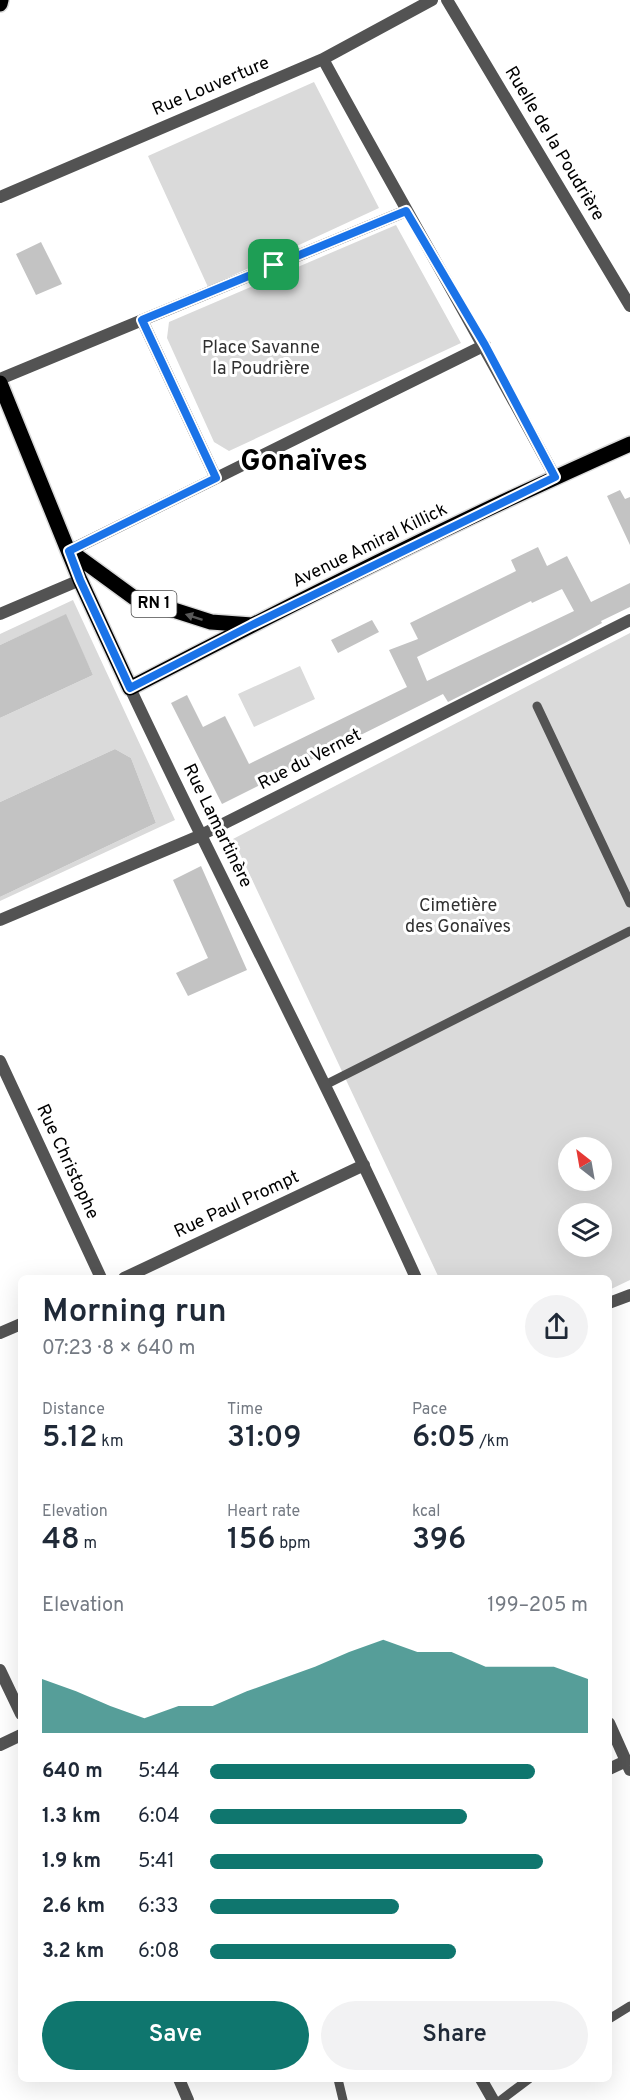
<!DOCTYPE html>
<html lang="en">
<head>
<meta charset="utf-8">
<style>
	body { margin:0; font-family:Overpass,sans-serif; background:#f2f2f3; color:#1f2937; height:100vh; display:flex; flex-direction:column; font-size:22px; white-space:nowrap }
	* { box-sizing:border-box; margin:0 }
	p { font-size:20px; color:#747a83 }
	.icon { flex:none; width:33px; height:33px; fill:none; stroke:currentColor; stroke-width:2; stroke-linecap:round; stroke-linejoin:round }
	.map { position:relative; flex:1; overflow:hidden }
	.drawer { position:absolute; left:18px; top:1275px; width:594px; height:807px; display:flex; flex-direction:column; background:#fff; border-radius:9px; box-shadow:0 6px 24px #0002 }
	.drawer>* { flex:none }
	.needle { width:39px; rotate:329deg }
	.tools { position:absolute; left:558px; top:1137px; display:grid; gap:12px }
	.tools a { display:grid; place-items:center; width:54px; height:54px; border-radius:50%; background:#fff; box-shadow:0 6px 24px #0002; font-size:30px }
	.pin { position:absolute; display:grid; place-items:center; width:51px; height:51px; color:#fff; margin:-26px; border-radius:12px; box-shadow:0 3px 9px #0006 }
	.round { display:grid; place-items:center; flex:none; width:63px; height:63px; border-radius:32px; background:#f2f2f3 }
	.overview { display:flex; align-items:center; justify-content:space-between; height:102px; padding:0 24px }
	h1 { font-size:33px; font-weight:600; line-height:45px }
	.metrics { display:grid; grid-template-columns:repeat(3,1fr); gap:9px; height:102px; padding:6px 24px }
	.metrics div { display:grid; align-content:center }
	.metrics b { font-size:30px; font-weight:600 }
	.metrics small { font-size:16px; font-weight:400 }
	.metrics p { font-size:16px }
	.chart { height:168px; padding:12px 24px }
	.chart p { display:flex; justify-content:space-between }
	.chart svg { width:100%; height:108px; margin-top:6px; fill:#0f766e; opacity:.7 }
	.cta { display:flex; gap:12px; margin-top:auto; padding:12px 24px }
	.cta a { flex:1; height:69px; border-radius:36px; background:#0f766e; color:#fff; font-size:24px; font-weight:600; line-height:69px; text-align:center }
	.cta a+a { background:#f2f2f3; color:#1f2937 }
	ul { padding:0 24px; list-style:none; font-size:20px }
	li { display:grid; grid-template-columns:96px 72px 1fr; align-items:center; height:45px }
	li i { height:15px; border-radius:8px; background:#0f766e }
	.map>svg:first-child { display:block }
</style>
</head>
<body>
<div class="map">
<svg width="630" height="2100" viewBox="0 0 630 2100">
	<rect width="100%" height="100%" fill="#fff"/>
	<path fill="#dadada" fill-rule="evenodd" d="M314 82 379 208 208 287 148 156Z
		M396 225 461 343 229 451 214 442 167 338 169 322Z
		M73 600 175 820 0 901V897L156 823 131 758 115 749 0 802V718L93 675 65 615 0 645V634Z
		M630 633V1280L609 1290V1278H439L233 839ZM568 1148H602V1180H568ZM568 1214H602V1246H568Z
		M300 666 315 699 254 727 238 694Z"/>
	<path fill="#c3c3c3" fill-rule="evenodd" d="M41 242 62 284 36 295 16 254Z
		M620 490 625 499 630 497V545L607 496Z
		M538 547 547 566 567 556 591 602 630 583V607L601 621 602 623 565 643 448 702 443 694 222 804 171 703 187 695 203 727 225 716 249 764 407 687 389 650 418 639 410 623 516 571 511 560ZM562 589 574 611 427 681 417 657 531 601 532 603Z
		M66 614 93 675 0 718V645Z
		M372 620 379 632 338 653 331 640Z
		M115 749 131 758 156 823 0 897V802Z
		M201 866 247 970 188 996 176 973 208 958 173 880Z"/>
	<g fill="none" stroke-linecap="round" stroke-linejoin="round">
		<defs>
			<path id="primary" d="M0 4 1 0
				M0 383 80 580 130 688C294 603 460 519 630 444
				M70 551 133 597 211 622 252 625"/>
		</defs>
		<use href="#primary" stroke="#dbdbdb" stroke-width="18"/>
		<path stroke="#535353" stroke-width="9" d="M537 706 630 903
			M325 1085 630 931
			M609 2019 630 2006
			M338 2079 343 2100
			M501 2100 529 2079"/>
		<path stroke="#535353" stroke-width="12" d="M447 0 630 306
			M323 59C399 199 480 337 555 477
			M0 197 323 59 432 0
			M142 320 216 478
			M0 379 406 211
			M69 551 485 345
			M0 614 80 580
			M130 688C223 886 326 1079 416 1278
			M0 920 199 836 630 620
			M0 1061 101 1278
			M124 1278 364 1165
			M609 1303 630 1295
			M0 1333 21 1324
			M0 1670 21 1714
			M609 1723 630 1770
			M0 1745 21 1735
			M609 1769 626 1761
			M179 2079 188 2100
			M481 2079 493 2100"/>
		<use href="#primary" stroke="#000" stroke-width="15"/>
	</g>
	<defs><path id="oneway-solid" d="M-6-.8H1V-3.2L6.5 0L1 3.2V.8H-6Z" transform="scale(1.5)"/></defs>
	<use fill="#595959" href="#oneway-solid" transform="translate(194 617) rotate(-162)"/>
	<g fill="none" stroke-linecap="round" stroke-linejoin="round">
		<defs>
			<path id="route" d="M406 211 485 345 555 477 252 625 130 688 80 580 69 551 216 478 142 320Z"/>
		</defs>
		<use href="#route" stroke="#fff" stroke-width="12"/>
		<use href="#route" stroke="#1a73e8" stroke-width="8"/>
	</g>
	<g text-anchor="middle" dominant-baseline="central" stroke-width="6" stroke-linejoin="round" paint-order="stroke">
		<rect fill="#fff" stroke="#4c4c4c" stroke-width="1.5" x="131.5" y="591" width="45" height="26" rx="4.5"/>
		<g font-size="16" font-weight="bold" fill="#000">
			<text x="154" y="604">RN 1</text>
		</g>
		<g font-size="18" fill="#000" stroke="#fff">
			<text transform="translate(211 87) rotate(-23)">Rue Louverture</text>
			<text transform="translate(554 144) rotate(59)">Ruelle de la Poudrière</text>
			<text transform="translate(370 546) rotate(-26)">Avenue Amiral Killick</text>
			<text transform="translate(310 760) rotate(-27)">Rue du Vernet</text>
			<text transform="translate(217 826) rotate(64)">Rue Lamartinère</text>
			<text transform="translate(67 1162) rotate(65)">Rue Christophe</text>
			<text transform="translate(237 1205) rotate(-25)">Rue Paul Prompt</text>
		</g>
		<g font-size="18" fill="#313131" stroke="#fff">
			<text x="261" y="348">Place Savanne<tspan x="261" dy="21">la Poudrière</tspan></text>
			<text x="458" y="906">Cimetière<tspan x="458" dy="21">des Gonaïves</tspan></text>
		</g>
		<g font-size="30" font-weight="bold" fill="#000" stroke="#fff">
			<text x="304" y="462">Gonaïves</text>
		</g>
	</g>
</svg>
<div class="tools">
<a><svg class="needle" viewBox="-14 -14 28 28"><path d="M0-13l5 13h-10z" fill="#e53935"/><path d="M0 13l5-13h-10z" fill="#747a83"/></svg></a>
<a><svg class="icon" aria-label="layers" viewBox="0 0 24 24"><path d="M12 4l9 5-9 5-9-5zM3 14l9 5 9-5"/></svg></a>
</div>
<div class="pin" style="left:274px;top:265px;background:#1e9e55"><svg class="icon" aria-label="arrive" viewBox="0 0 24 24"><path d="M6 21V4h12l-3 4 3 4H6"/></svg></div>
<section class="drawer">
<div class="overview"><div><h1>Morning run</h1><p>07:23 · 8 × 640 m</p></div><a class="round"><svg class="icon" aria-label="share" viewBox="0 0 24 24"><path d="M12 15V3M7 8l5-5 5 5M5 13v7h14v-7"/></svg></a></div>
<div class="metrics">
<div><p>Distance</p><b>5.12<small> km</small></b></div>
<div><p>Time</p><b>31:09</b></div>
<div><p>Pace</p><b>6:05<small> /km</small></b></div>
</div>
<div class="metrics">
<div><p>Elevation</p><b>48<small> m</small></b></div>
<div><p>Heart rate</p><b>156<small> bpm</small></b></div>
<div><p>kcal</p><b>396</b></div>
</div>
<div class="chart"><p><span>Elevation</span>199–205 m</p>
<svg viewBox="0 0 160 44" preserveAspectRatio="none"><path d="M0 44V22L10 27L20 33L30 38L40 33L50 33L60 27L70 22L80 17L90 11L100 6L110 11L120 11L130 17L140 17L150 17L160 22V44z"/></svg>
</div>
<ul>
<li><b>640 m</b>5:44<i style="width:86%"></i></li>
<li><b>1.3 km</b>6:04<i style="width:68%"></i></li>
<li><b>1.9 km</b>5:41<i style="width:88%"></i></li>
<li><b>2.6 km</b>6:33<i style="width:50%"></i></li>
<li><b>3.2 km</b>6:08<i style="width:65%"></i></li>
</ul>
<div class="cta"><a>Save</a><a>Share</a></div>
</section>
</div>
</body>
</html>
